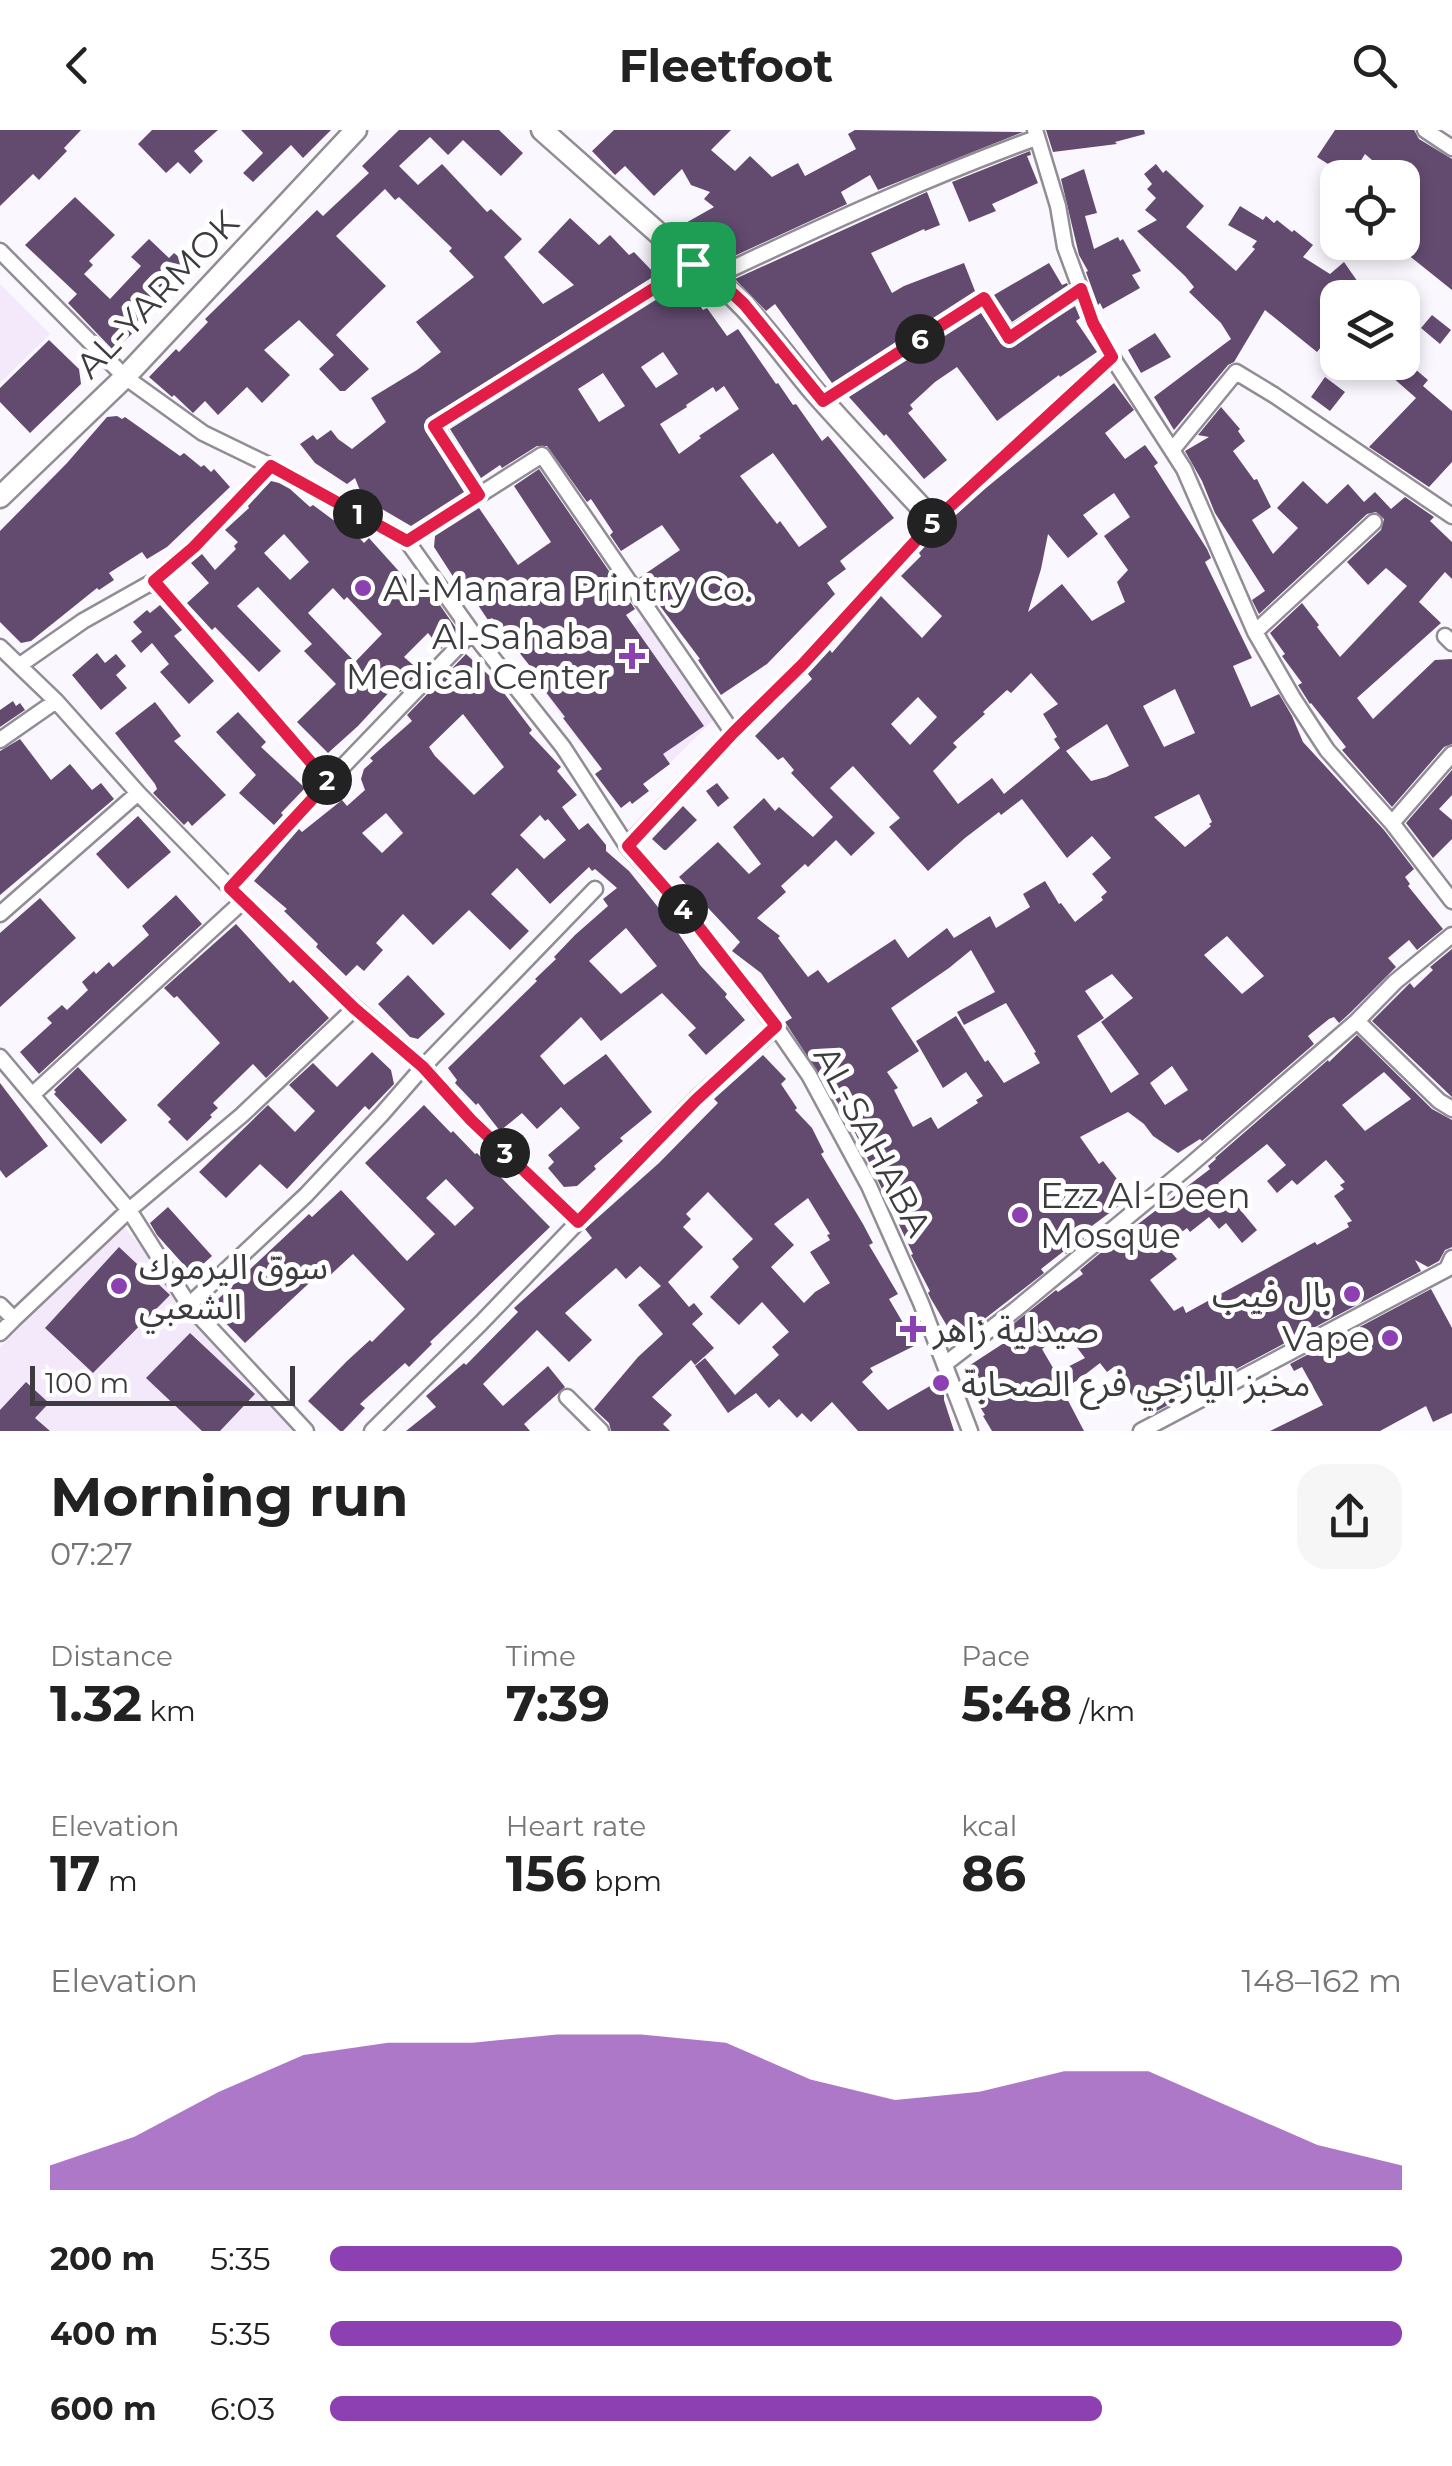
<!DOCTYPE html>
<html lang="en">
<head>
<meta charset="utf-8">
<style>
	body { margin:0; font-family:Montserrat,"Noto Sans Arabic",sans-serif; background:#f6f6f6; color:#222; height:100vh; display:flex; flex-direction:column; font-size:38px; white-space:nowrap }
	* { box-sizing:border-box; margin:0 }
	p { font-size:32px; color:#767676 }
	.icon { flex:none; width:55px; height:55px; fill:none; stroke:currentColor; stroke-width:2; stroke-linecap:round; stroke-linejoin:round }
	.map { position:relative; height:1301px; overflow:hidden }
	.sheet { display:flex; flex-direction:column; background:#fff; flex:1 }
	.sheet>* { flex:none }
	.controls { position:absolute; left:1320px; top:30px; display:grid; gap:20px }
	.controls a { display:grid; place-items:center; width:100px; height:100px; border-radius:20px; background:#fff; box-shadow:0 5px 15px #0003; font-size:50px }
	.scale { position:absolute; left:30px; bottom:25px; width:265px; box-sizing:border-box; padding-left:10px; border:5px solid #3e3b40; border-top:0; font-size:28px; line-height:35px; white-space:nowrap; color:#3e3b40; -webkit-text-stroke:8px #fff; paint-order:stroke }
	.pin { position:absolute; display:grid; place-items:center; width:85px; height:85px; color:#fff; margin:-42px; border-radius:20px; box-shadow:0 5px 15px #0006 }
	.km { position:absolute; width:50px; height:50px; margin:-25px; border-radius:50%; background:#222; color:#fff; font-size:28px; line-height:50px; text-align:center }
	.round { display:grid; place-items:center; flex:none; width:105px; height:105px; border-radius:30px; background:#f6f6f6 }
	.headline { display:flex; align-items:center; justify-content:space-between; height:170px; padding:0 50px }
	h1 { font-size:55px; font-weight:700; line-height:75px }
	.metrics { display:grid; grid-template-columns:repeat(3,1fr); gap:15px; height:170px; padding:10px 50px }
	.metrics div { display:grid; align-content:center }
	.metrics b { font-size:50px; font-weight:700 }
	.metrics small { font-size:28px; font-weight:400 }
	.metrics p { font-size:28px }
	.chart { height:280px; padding:20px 50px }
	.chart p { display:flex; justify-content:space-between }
	.chart svg { width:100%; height:180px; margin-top:10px; fill:#8d40b1; opacity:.7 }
	ul { padding:0 50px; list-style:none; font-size:32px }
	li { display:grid; grid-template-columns:160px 120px 1fr; align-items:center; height:75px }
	li i { height:25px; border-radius:12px; background:#8d40b1 }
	header { display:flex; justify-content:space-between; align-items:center; height:130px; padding:0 50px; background:#fff; font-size:45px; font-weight:700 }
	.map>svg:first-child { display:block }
</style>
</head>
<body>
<header><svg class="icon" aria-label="back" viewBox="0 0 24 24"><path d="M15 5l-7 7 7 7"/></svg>Fleetfoot<svg class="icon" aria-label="search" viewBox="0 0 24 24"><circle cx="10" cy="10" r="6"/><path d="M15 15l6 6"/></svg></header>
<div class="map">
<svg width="1452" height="1301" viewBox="0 0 1452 1301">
	<rect width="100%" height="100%" fill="#fbf7fe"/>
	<path fill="#f4e9fa" d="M0 154 50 204 0 253Z
		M644 489 714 589 669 634 630 578 580 613 545 562Z
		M123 1096 307 1301H0V1217Z"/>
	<path fill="#634b70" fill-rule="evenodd" d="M0 0H81L64 18 67 21 39 50 33 44 0 76Z
		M152 0H218L194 21 203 31 190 44 178 32 166 43 138 14Z
		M241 0H331L303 28 291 15 253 52 243 43 263 23Z
		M399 0H499L523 23 501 46 463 10 448 25 430 7 399 36 418 55 442 34 487 82 491 79 522 109 504 127 543 174 574 155 538 122 570 88 599 115 610 105 629 125 634 122 656 145 429 288 424 295 426 302 464 362 411 396 363 368 355 348 347 354 315 333 300 314 313 305 317 310 331 300 338 309 352 319 386 292 371 268 417 240 441 222 416 192 474 147 449 121 452 118 399 67 395 70 385 59 336 106 386 156 336 205 369 239 345 261H340L319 239 334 225 299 190 264 220 290 245 262 273 247 257 218 285 205 271 193 283 174 265 172 267 149 247 176 219 179 222 208 192 205 189 317 80 323 86 369 43 362 36Z
		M614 0H731L711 20 735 41 750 26 772 47 798 33 805 46 856 19 848 4 855 0 1023 2 878 60 870 45 841 62 847 74 717 134 675 99 714 77 704 69 710 62 691 55 682 39 654 66 625 36 615 45 592 21Z
		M1046 0H1144L1145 4 1115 12 1117 14 1053 22Z
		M1335 0H1414L1419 9 1452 29V160L1402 120V48H1393L1365 24 1350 48 1317 27Z
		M1030 21 1031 25 1027 26 1038 53 992 74 996 81 969 92 952 52Z
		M1156 34 1163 43 1166 40 1204 76 1186 97 1236 141 1255 119 1252 117 1257 111 1228 95 1240 76 1263 90 1266 86 1274 93 1277 90 1292 102 1294 100 1313 115 1303 127 1330 144 1344 132 1360 155 1352 168H1338V181L1329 194 1336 198 1317 222 1265 180 1234 232 1228 235 1174 300 1154 267 1231 209 1221 193 1189 162 1194 157 1185 146 1137 101 1157 90 1145 80 1156 68 1147 59 1152 54 1144 44Z
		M1084 39 1097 83 1085 86 1094 119 1118 107 1120 111 1123 109 1141 141 1132 145 1140 158 1103 179 1100 173 1098 175 1086 142 1088 141 1079 125 1061 49Z
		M927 62 940 95 925 101 924 99 871 123 892 163 904 156 964 133 975 161 832 253 775 174 766 181 735 149Z
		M75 67 115 105 89 131 93 135 84 144 110 169 141 136 131 127 149 109 169 128 174 123 190 136 136 193 140 196 114 221 68 173 77 164 25 115Z
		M1049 133 1062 155 1067 153 1068 155 1012 192 994 165Z
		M678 156 684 165 687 163 695 173 697 171 703 180 707 178 727 206 738 199 776 254 778 253 793 275 796 274 822 311 828 306 894 388 840 431 846 439 827 453 835 464 767 534 721 565 698 530 700 529 639 448 680 420 662 395 621 421 610 405 613 402 591 369 587 372 547 316H537L502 338 500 335 481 348 450 299ZM663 222 678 244 656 258 641 237ZM603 243 625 276 599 292 578 259ZM724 256 739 279 699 306 701 308 679 324 660 294 687 277 686 275 713 257 716 262ZM773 323 827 397 799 417 780 391 777 394 740 346Z
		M1075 176 1080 188 1076 191 1097 222 1060 247 1059 245 997 291 957 237 935 252 910 275 913 279 908 283 947 330 924 349 886 304 884 306 849 267 981 183 1001 214 1011 217Z
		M1432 185 1451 200 1440 214 1421 198Z
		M1155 203 1171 227 1141 243 1128 220Z
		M49 210 79 239 81 254 30 303 0 272V258Z
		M1375 232H1407L1428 250 1423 256 1452 281V332L1429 357 1369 317 1416 268Z
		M1325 247 1345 262 1330 281 1311 267Z
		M1114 253 1134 280 1105 303 1125 329 1145 315 1158 333 1154 336 1207 419 1211 428 1205 432 1252 528 1233 536 1251 577 1279 564 1292 586 1303 612 1384 700 1414 739 1405 747 1410 754 1408 756 1443 799 1417 820 1409 810 1388 828 1396 837 1350 883 1339 893 1334 887 1329 889 1308 906 1314 914 1202 1011 1200 1009 1178 1023 1153 1006 1144 994 1128 982 1080 1007 1099 1034 1103 1031 1131 1067 1081 1104 1084 1109 1066 1124 1064 1121 1041 1139 1044 1143 956 1211 931 1169 928 1163 930 1161 911 1125 913 1124 849 990 785 892 792 888 761 843 732 821 740 812 679 747 718 712 749 744 761 734 733 697 764 668 775 681 779 677 813 707 833 687 791 643 794 640 783 627 778 630 755 606 812 549 808 544 830 520 832 523 881 466 922 508 942 486 901 446 921 426 919 423 936 404 944 400 947 393 986 358ZM1114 363 1130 387 1104 406 1128 440 1117 452 1125 472 1092 491 1062 454 1028 482 1041 439 1048 404 1068 428 1098 404 1083 385ZM1031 543 1058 574 1043 584 1057 607 1054 609 1060 618 1004 664 992 648 958 674 933 641 957 617 953 613 985 584 983 582 1007 560 1011 563ZM1175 559 1195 603 1164 617 1143 576ZM918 567 937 587 910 615 891 594ZM1107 594 1129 636 1106 647 1091 651 1066 621ZM853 636 900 688 889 697 928 741 965 708 999 682 1001 685 1022 669 1067 728 1092 706 1111 728 1092 744 1107 762 1101 767 1103 770 1075 792 1061 773 1059 774 1045 751 1023 764 1030 777 996 798 990 786 954 808 947 798 908 828 895 809 828 853 818 840 808 847 778 808 780 806 757 788 786 762 781 756 805 734 808 737 836 710 851 726 875 703 830 658ZM1199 664 1212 692 1209 694 1211 696 1185 717 1154 687ZM1227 806 1264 846 1242 864 1204 825ZM971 820 995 862 957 882 964 895 1006 873 1036 922 1034 923 1040 933 1004 953 988 930 985 932 956 886 916 911 943 958 966 942 983 966 976 970 978 973 938 999 931 987 913 997 894 960 898 958 887 942 919 921 891 878 949 838ZM1112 844 1133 868 1101 892 1139 944 1111 963 1077 906 1104 888 1085 861ZM1172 936 1188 960 1165 975 1150 953Z
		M1221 277 1240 299 1238 301 1245 311 1233 321 1254 350 1257 349 1271 377 1252 390 1273 424 1298 398 1277 378 1303 351 1327 374 1348 354 1364 372 1375 362 1391 379 1405 367 1434 387 1430 391 1452 412V449L1445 442 1419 472 1441 493 1357 568 1373 589 1435 530 1452 529V614L1444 617 1392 677 1342 620 1346 617 1311 573 1310 574 1298 555 1302 553 1282 526 1285 524 1270 503 1302 473 1319 495 1317 497 1340 527 1407 456 1386 438 1368 455 1347 432 1381 400 1384 389 1376 382 1367 384 1259 484 1252 470 1265 461 1215 383 1202 351 1185 321 1209 307 1198 305Z
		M117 286 122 289 125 287 180 326 184 323 201 337 204 335 211 342 214 339 230 357 167 417 147 429 142 422 109 443 114 450 99 460 97 458 31 511 21 513 0 492V401L67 333 107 287Z
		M539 339 635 479 626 485 704 596 663 624 670 634 643 654 649 661 632 674 630 671 621 678 595 644 602 639 563 588 565 587 545 561 548 559 492 488 488 490 466 457 457 446 454 448 434 417 435 406 479 378 518 435 551 412 514 356Z
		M271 351 279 353 290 359 310 377 313 375 340 395 344 391 364 413 369 408 422 467 430 461 458 501 441 519 428 503 404 527 420 541 400 562 394 557 358 596 328 623 297 592 336 554 304 521 312 514 258 457 237 476 281 521 259 542 215 497 212 500 187 473 209 453 191 433 202 424 215 440 236 419 234 416 238 412 225 400 249 378 248 376ZM284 404 309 432 290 450 264 423ZM333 458 344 470 347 467 382 504 355 532 308 483Z
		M160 475 182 500 174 506 214 551 189 574 160 542 169 534 152 513 141 523 131 511 142 502 133 492 147 480 150 483Z
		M97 523 105 533 116 524 126 536 116 545 127 558 101 580 72 545Z
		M466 524 494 550 532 600 529 603 561 637 557 641 577 665 562 677 579 700 588 693 606 715V721L629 741 674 797 700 835 727 864 725 867 745 890 706 925 688 905 696 898 662 863 601 911 581 887 540 926 564 955 606 924 652 982 620 1008 623 1011 594 1036 596 1039 577 1056 564 1057 548 1038 554 1032 548 1025 580 998 561 977 537 999 522 983 500 1001 478 973 476 975 455 953 457 950 448 938 537 851 535 849 556 829 554 827 575 805 608 776 603 769 617 758 595 739 592 741 589 737 550 774 517 738 491 764 529 801 510 820 469 780 433 815 403 784 376 813 383 820 364 841 357 835 346 846 316 817 318 814 284 781 287 779 254 751 299 699 302 702 342 670 347 676 365 660 361 649 364 639 373 631 370 628 412 591 407 585ZM463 584 504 637 474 665 435 626 429 617ZM386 683 403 703 382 723 362 703ZM540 685 545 691 548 689 566 710 544 729 520 705ZM626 798 657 836 621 864 589 831Z
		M13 571 16 576 20 573 25 580 0 597V580Z
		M155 572 181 606 174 611 226 665 192 696 188 691 184 695 153 663 157 659 155 654 115 603Z
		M238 582 266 612 261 617 305 658 281 683 283 685 274 695 239 663 256 645 216 602Z
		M20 609 51 650 70 634 92 660 101 653 114 669 0 765V621Z
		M1452 640V665L1439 679 1452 690V709L1433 728 1406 693Z
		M717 653 729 668 718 677 706 661Z
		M683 676 697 690 666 720H664L652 709Z
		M138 686 171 722 128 759 96 724Z
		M176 765 202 794 39 944 20 922 52 893 47 888 62 875 67 880 88 860 82 852 94 841 96 844 109 832 113 837 149 805 142 796Z
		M40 768 76 808 0 877V803Z
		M236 794 290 853 293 850 329 888 266 948 253 934 213 973 218 978 210 985 212 987 187 1011 168 992 171 989 157 975 220 913 177 866 174 868 164 858Z
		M1452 819V967L1372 891 1410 853 1414 858 1433 840 1430 837Z
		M408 845 445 884 418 909 410 907 378 874Z
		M1357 905 1432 979 1452 990V1117L1445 1120 1439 1131 1428 1137 1415 1130 1421 1141 1153 1283 1147 1271 1138 1276 1115 1236 1107 1242 1100 1233 1078 1250 1062 1259 1084 1301H992L983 1286 985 1285 968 1257 971 1255 965 1246 968 1244 964 1239 1007 1211 1002 1203 1056 1160 1058 1162 1083 1144 1080 1140 1104 1120 1210 1039 1208 1036 1216 1029 1215 1028 1328 930 1329 932ZM1384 942 1411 969 1365 1001 1342 975ZM1267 1014 1286 1035 1267 1051 1277 1063 1292 1050 1297 1055 1326 1030 1345 1052 1340 1055 1344 1059 1334 1066 1352 1091 1347 1093 1349 1097 1317 1115 1315 1112 1186 1183 1183 1176 1174 1181 1150 1150 1177 1129 1165 1115 1187 1098 1190 1102 1209 1087 1219 1099 1226 1093 1242 1113 1257 1100 1218 1053ZM1065 1202 1085 1228 1056 1243 1042 1219Z
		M372 922 391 940 394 954 369 980 365 976 287 1059 260 1034 226 1068 199 1042 268 975 295 1002 315 981 289 955 313 933 337 957Z
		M763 925 786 949 781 954 797 978 795 980 812 998 824 1022 821 1024 863 1094 873 1113 869 1115 898 1164 889 1169 916 1215 870 1238 873 1242 862 1252 888 1280 937 1252 944 1265V1270L954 1301H858L832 1272 811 1292 802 1283 797 1288 779 1269 769 1278 756 1263 728 1283 695 1236 705 1228 735 1265 779 1225 772 1217 789 1202 762 1172 739 1195 710 1167 739 1137 732 1129 753 1109 708 1062 686 1084 691 1089 683 1097 703 1117 668 1152 689 1177 694 1173 703 1184 692 1194 714 1218 695 1235 691 1230 652 1267 672 1285 663 1294 670 1301H611L609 1293 594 1279 638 1227 663 1204 638 1175 661 1156 640 1136 626 1149 616 1138 565 1183 592 1210 569 1232 537 1200 483 1254 503 1276 548 1236 565 1257 524 1294 530 1301H406L436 1277 426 1266 464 1233 466 1235 518 1182 514 1178 592 1108 585 1099 659 1033 718 973 714 969ZM808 1068 830 1104 827 1105 830 1110 810 1122 830 1153 815 1162 804 1173 771 1137 794 1115 774 1094Z
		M78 937 127 990 101 1014 54 964 56 962 54 960Z
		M0 953 48 1016 6 1048 0 1040Z
		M424 975 451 1003 453 1001 475 1024 477 1023 550 1097 430 1212 432 1214 409 1237 405 1233 360 1274 365 1278 343 1301H340L308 1271 347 1231 370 1210 372 1212 405 1179 353 1124 326 1149 320 1143 245 1213 214 1181 221 1174 217 1170 309 1084 312 1087 341 1060 407 1131 435 1104 365 1033ZM446 1049 474 1078 455 1096 426 1068Z
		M168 1077 212 1126 192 1144 157 1105 150 1093Z
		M119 1117 170 1165 93 1243 45 1198Z
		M1431 1159 1452 1198V1283L1433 1292 1426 1276 1380 1301H1270L1323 1275 1302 1237 1294 1241 1290 1234Z
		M190 1203 255 1264 220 1301H202L146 1248Z
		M26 1252 49 1273 35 1288 50 1301H0V1280Z"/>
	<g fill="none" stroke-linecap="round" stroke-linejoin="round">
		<defs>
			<path id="street" d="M1035 0 1058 76 1065 117 1093 193 1112 227 1184 339 1255 502 1293 568 1327 620 1392 693
				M1425 0 1452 18
				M0 121 125 247 203 303 271 336 407 411 472 502 563 617 627 716 698 796 776 897 809 945 869 1056 921 1173 970 1301
				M714 147C820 97 926 48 1036 8
				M823 271 984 168 1009 207 1081 159
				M1173 319 1236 242 1274 265 1452 386
				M479 365 435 296 693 134
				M407 411 542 325 733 603
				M154 451 328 652
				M1255 502 1374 392
				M1445 506 1452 513
				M0 517 56 571 138 663 243 771 355 878 423 937 471 990 578 1092
				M20 535 83 491 154 451 194 417 271 336
				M0 610 56 571
				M1452 624 1392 693 1452 771
				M627 716 733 603 803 534 933 392 1112 227
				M230 758 328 652 472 502
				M0 784 138 663
				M1357 891 1439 971 1452 979
				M0 927 129 1080 242 985 355 878
				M32 965 243 771
				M0 1175 14 1189 129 1080 189 1175 306 1301
				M189 1175 306 1065 382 984 423 937 595 759
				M0 1203 14 1189
				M945 1234 1015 1180 1188 1037 1357 891 1395 852 1452 805
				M567 1267 601 1301
				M372 1301 481 1193 696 969 776 897
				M1141 1301 1447 1139 1452 1128"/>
			<path id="secondary" d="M542 0 693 134C744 165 776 216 814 261 853 305 894 348 934 391
				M0 367 125 247 356 0"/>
		</defs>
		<use href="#street" stroke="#928c95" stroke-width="19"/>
		<use href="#secondary" stroke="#928c95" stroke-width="25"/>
		<use href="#street" stroke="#fff" stroke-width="14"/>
		<use href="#secondary" stroke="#fff" stroke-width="20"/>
	</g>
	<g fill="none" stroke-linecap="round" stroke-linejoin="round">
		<defs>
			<path id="route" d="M693 134 714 146 744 174 823 271 984 168 1009 208 1081 159 1093 193 1112 227 933 392 803 534 733 603 628 716 698 796 776 896 696 970 578 1092 471 990 423 937 354 878 230 758 328 652 154 451 194 417 271 336 407 411 479 365 434 296Z"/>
		</defs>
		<use href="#route" stroke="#fff" stroke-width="20"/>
		<use href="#route" stroke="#e11d48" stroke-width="12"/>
	</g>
	<g fill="#8d40b1" stroke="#fff" stroke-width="4">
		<circle cx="363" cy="458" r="10"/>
		<path d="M627 511h10v10h10v10h-10v10h-10v-10h-10v-10h10z"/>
		<circle cx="1020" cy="1085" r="10"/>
		<circle cx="119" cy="1156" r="10"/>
		<circle cx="1352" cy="1164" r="10"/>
		<path d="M908 1184h10v10h10v10h-10v10h-10v-10h-10v-10h10z"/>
		<circle cx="1390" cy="1208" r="10"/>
		<circle cx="941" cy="1253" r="10"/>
	</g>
	<g text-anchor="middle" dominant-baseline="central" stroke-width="10" stroke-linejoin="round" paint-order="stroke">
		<g font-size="35" fill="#3e3b40" stroke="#fff">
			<text transform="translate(157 164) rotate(-46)">AL-YARMOK</text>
			<text transform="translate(873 1011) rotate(62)">AL-SAHABA</text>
		</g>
		<g font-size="35" fill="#3e3b40" stroke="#fff" text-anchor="start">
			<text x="383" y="458">Al-Manara Printry Co.</text>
			<text x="610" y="506" text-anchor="end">Al-Sahaba<tspan x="610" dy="40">Medical Center</tspan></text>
			<text x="1040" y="1065">Ezz Al-Deen<tspan x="1040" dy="40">Mosque</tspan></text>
			<text x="139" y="1136">سوق اليرموك<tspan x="139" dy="40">الشعبي</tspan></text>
			<text x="1332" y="1164" text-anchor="end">بال فيب</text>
			<text x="933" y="1199">صيدلية زاهر</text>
			<text x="1370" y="1208" text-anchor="end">Vape</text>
			<text x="961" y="1253">مخبز اليازجي فرع الصحابة</text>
		</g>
	</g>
</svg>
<div class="controls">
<a><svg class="icon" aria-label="locate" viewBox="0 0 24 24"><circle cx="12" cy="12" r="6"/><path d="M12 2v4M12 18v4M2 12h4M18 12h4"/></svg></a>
<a><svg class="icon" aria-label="layers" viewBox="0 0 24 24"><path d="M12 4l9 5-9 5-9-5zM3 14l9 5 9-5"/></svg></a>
</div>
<div class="scale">100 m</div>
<div class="pin" style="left:693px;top:134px;background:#1e9e55"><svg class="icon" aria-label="arrive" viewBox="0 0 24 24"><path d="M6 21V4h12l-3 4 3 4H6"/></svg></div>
<b class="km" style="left:358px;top:384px">1</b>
<b class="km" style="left:327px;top:650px">2</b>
<b class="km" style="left:505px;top:1023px">3</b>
<b class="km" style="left:683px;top:779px">4</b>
<b class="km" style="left:932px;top:393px">5</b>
<b class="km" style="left:920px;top:209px">6</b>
</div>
<section class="sheet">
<div class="headline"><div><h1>Morning run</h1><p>07:27</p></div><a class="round"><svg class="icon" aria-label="share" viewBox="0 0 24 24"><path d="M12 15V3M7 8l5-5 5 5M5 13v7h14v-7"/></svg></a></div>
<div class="metrics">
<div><p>Distance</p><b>1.32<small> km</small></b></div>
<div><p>Time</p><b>7:39</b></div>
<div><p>Pace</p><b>5:48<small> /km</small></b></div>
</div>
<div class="metrics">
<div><p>Elevation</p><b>17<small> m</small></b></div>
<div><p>Heart rate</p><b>156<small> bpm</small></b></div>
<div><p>kcal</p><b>86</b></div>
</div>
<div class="chart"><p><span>Elevation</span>148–162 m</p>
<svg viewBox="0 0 160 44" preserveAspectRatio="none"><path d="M0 44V38L10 31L20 20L30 11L40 8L50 8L60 6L70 6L80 8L90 17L100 22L110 20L120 15L130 15L140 24L150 33L160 38V44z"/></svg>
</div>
<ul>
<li><b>200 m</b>5:35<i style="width:100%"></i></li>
<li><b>400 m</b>5:35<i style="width:100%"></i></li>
<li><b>600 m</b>6:03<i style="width:72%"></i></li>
</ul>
</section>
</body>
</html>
